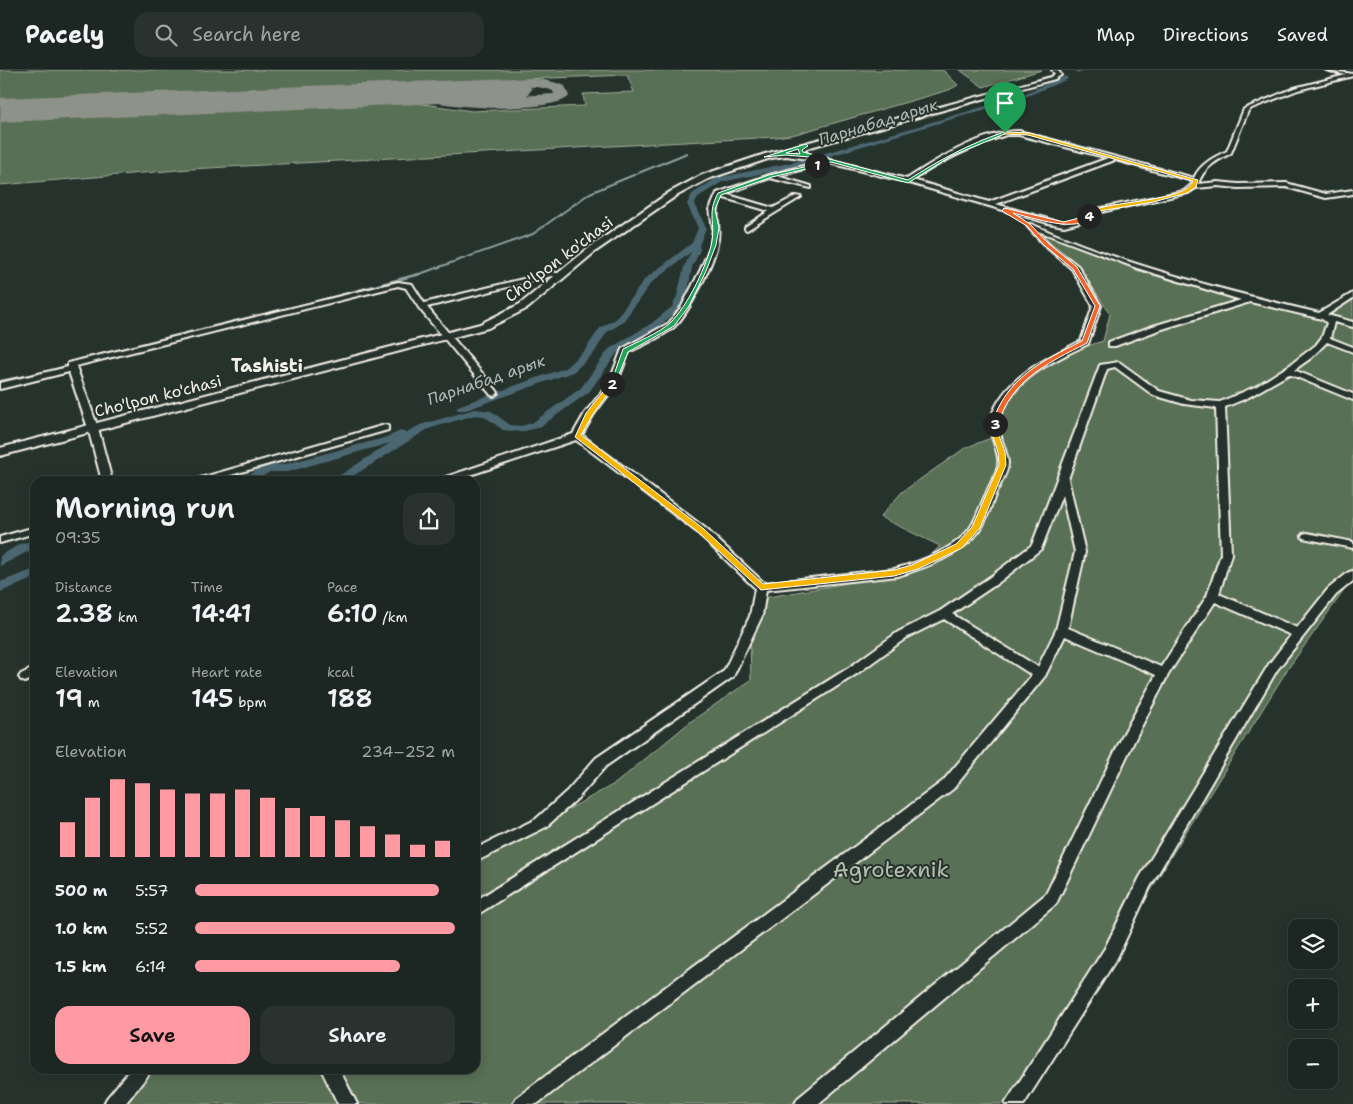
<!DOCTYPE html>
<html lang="en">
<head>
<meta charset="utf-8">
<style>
	body { margin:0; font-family:"Shantell Sans",sans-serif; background:#29322f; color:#f1f3f6; height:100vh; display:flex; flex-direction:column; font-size:19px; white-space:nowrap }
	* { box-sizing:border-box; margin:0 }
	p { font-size:16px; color:#a0a5a5 }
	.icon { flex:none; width:28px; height:28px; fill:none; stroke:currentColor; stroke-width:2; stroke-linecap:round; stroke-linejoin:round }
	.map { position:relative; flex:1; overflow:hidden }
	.sheet { position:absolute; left:30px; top:406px; width:450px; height:598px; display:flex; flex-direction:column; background:#1c2622; border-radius:15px; box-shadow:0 2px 12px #0003,0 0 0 1px #3a4340 }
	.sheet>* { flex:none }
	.buttons { position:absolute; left:1288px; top:849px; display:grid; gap:10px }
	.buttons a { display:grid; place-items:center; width:50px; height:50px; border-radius:10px; background:#1c2622; box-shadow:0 2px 12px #0003,0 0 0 1px #3a4340; font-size:25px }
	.pin { position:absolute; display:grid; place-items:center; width:42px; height:42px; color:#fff; margin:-51px -21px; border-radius:50% 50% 50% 0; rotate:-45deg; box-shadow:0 0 5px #0007 }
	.pin .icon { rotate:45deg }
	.km { position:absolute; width:25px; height:25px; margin:-12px; border-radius:50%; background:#222; color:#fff; font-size:14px; line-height:25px; text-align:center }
	.round { display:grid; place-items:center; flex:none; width:52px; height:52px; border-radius:15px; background:#29322f }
	.headline { display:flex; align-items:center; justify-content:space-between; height:85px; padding:0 25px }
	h1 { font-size:28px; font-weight:600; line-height:38px }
	.figures { display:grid; grid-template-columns:repeat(3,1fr); gap:8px; height:85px; padding:5px 25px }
	.figures div { display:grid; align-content:center }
	.figures b { font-size:25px; font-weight:600 }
	.figures small { font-size:14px; font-weight:400 }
	.figures p { font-size:14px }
	.chart { height:140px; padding:10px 25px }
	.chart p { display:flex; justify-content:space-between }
	.chart svg { width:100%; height:90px; margin-top:5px; stroke:#ff9aa2; stroke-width:6 }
	.action { display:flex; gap:10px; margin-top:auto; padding:10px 25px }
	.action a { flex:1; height:58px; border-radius:15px; background:#ff9aa2; color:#111; font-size:20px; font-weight:600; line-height:58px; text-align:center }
	.action a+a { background:#29322f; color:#f1f3f6 }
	ul { padding:0 25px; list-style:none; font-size:16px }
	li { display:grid; grid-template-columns:80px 60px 1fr; align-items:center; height:38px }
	li i { height:12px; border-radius:6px; background:#ff9aa2 }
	header { display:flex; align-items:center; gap:30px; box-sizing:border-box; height:70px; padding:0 25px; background:#1c2622; border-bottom:1px solid #3a4340 }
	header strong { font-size:24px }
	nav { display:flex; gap:28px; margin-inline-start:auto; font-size:18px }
	.search { width:350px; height:45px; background:#29322f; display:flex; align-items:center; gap:12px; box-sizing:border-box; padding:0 18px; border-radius:15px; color:#a0a5a5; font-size:19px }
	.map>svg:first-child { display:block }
</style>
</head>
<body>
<header>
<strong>Pacely</strong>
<div class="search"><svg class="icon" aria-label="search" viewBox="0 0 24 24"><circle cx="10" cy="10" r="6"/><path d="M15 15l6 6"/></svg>Search here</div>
<nav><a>Map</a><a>Directions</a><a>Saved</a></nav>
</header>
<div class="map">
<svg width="1353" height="1034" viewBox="0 0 1353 1034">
	<rect width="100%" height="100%" fill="#26332d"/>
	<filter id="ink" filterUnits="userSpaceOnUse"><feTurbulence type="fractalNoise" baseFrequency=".02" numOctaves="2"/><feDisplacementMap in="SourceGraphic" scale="10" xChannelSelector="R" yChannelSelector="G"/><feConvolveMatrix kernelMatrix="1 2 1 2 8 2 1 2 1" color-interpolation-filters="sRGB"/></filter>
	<g filter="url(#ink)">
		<path fill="#586f54" stroke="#a6b09e" d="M0 0H943L958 15 949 20 796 64 777 67 190 99 0 115V48L402 31 472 41 585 36 583 24 634 22 627 5 0 30Z
			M960 0H1042L983 17Z
			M1047 164 1136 200 1233 229 1253 231 1353 257V508L1287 600 1170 788 1025 1034H119L147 999H475V789L542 754 616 713 690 652 751 610 750 572 763 528 915 501 940 476 880 447 902 422 965 378 999 365 1002 344 1018 320 1044 297 1075 280 1103 271 1110 244 1085 205 1041 166Z
			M1353 229V252L1330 245Z"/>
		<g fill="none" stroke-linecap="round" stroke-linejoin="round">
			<path stroke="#8f9fa1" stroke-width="2" d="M414 206 533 164 590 123 687 83"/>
			<path stroke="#8f9fa1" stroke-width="2.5" d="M277 242 419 204
				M0 311 51 301 72 294"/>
			<path fill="#4c6872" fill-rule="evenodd" d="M1078 0H1085L1078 4 1075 2Z
				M1066 6 1068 9 1020 29 882 70 798 96 722 112 698 127 695 134 706 158 699 175 700 180 692 197 687 226 681 238 658 257 617 283 589 322 540 357 521 362 503 360 484 346 475 345 428 359 345 411H331L390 373 287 402H270L254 411H240L263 396 286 394 384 368 401 361 406 363 420 355 475 339 491 341 510 355 521 356 532 353 581 318 609 279 652 253 672 237 677 226 684 197 691 182 651 213 622 253 607 262 594 283 573 302 466 340H458L457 338 458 336 565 298 586 279 600 258 616 249 645 209 692 173 698 158 687 134 692 124 717 108 794 92 878 68 1016 27Z
				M35 470V478L0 496V486L20 474Z
				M35 499V508L0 522V512Z"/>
			<path fill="#8d928a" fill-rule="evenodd" d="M521 9C537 8 550 10 565 16L569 26C561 38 494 39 478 37 453 36 428 31 404 27L399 26 397 23 399 20 404 19 479 28 554 24 553 21C530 11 504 21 480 24L475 23 473 20 475 17 480 16Z"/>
			<path fill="#8d928a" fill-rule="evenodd" d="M513 8 526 11 532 19 526 27 513 30 0 52V28Z"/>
			<defs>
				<path id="minor" d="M1326 0 1353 4V6L1298 20 1252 38 1248 41 1231 83C1216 91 1204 97 1198 114L1218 112 1238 114 1286 113 1326 124 1353 120V124L1326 128 1286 117 1238 118 1218 116 1196 118 1188 123 1101 142 1084 151 1064 156 1048 153 906 112 829 93 777 106 811 116V118L770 108 725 124 773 138 796 126 801 127 747 160 745 159V157L769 141 721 127C713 146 722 156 717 175 712 196 690 241 675 256 666 265 641 276 629 282L617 313 594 344 582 365 705 458 764 513 894 499C918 493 959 478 972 455 977 446 981 434 986 424 989 415 996 405 998 396 1001 380 986 364 991 348 1004 307 1047 288 1081 271L1093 236 1072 199 1044 175 1027 156V154H1031C1123 195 1222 220 1319 243L1353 223V228L1327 245 1353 252V257L1334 252 1330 268 1353 277V282L1327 272 1311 288 1294 300 1353 324V330L1289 304 1247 328 1225 337 1231 484 1219 524 1297 558 1328 519 1349 502 1353 501V511L1336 525 1277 600 1150 817 1117 888 1024 1034H1005L1105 878 1140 807 1269 594 1291 565 1215 532 1168 605 1138 663 1056 834 818 1034H795L798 1028 1046 824 1124 663 1156 605 1065 566 1045 606 953 719 537 1034H513L516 1028 943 711 1032 605 944 549 906 568 858 603 475 846V831L850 597 898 562 940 541 990 507 1032 475 1100 295 1119 292 1159 321 1191 330 1220 332 1257 316 1290 295 1316 275 1322 267 1327 253 1322 249 1250 232 1159 260 1115 276H1109V272L1153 256 1241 230 1137 198 1038 161 1048 173 1078 196 1101 236 1088 274C1056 290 1010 309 1000 348 996 364 1007 378 1008 393 1008 403 999 416 995 425 991 436 987 450 980 460 962 485 927 497 898 506L766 520 762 546 733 607 606 696 577 729 546 757 475 792V779L536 749 567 721 596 688 724 601 750 546 755 518 697 462 576 370 452 411H438L440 409 573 364 585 343 609 313 622 279 669 253 682 236 700 201 711 175 713 158 710 139 717 123 769 105 823 91 786 86 771 88 769 85 786 82 798 83V78L806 74 809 76 803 81 811 85 907 109C937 89 983 61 1019 61L1194 108C1200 94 1214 87 1227 81L1244 39 1294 18 1346 5ZM1006 65H1019L1108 88 989 132 913 110C941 91 973 76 1006 65ZM1115 90 1193 111 1191 115 1184 121 1097 139 1080 149 1064 152 1051 150 996 134ZM1115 297 1153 325 1184 334 1216 338 1221 484 1207 526 1161 597 1068 558 1085 482 1068 409 1107 299ZM1062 425 1075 482 1056 560 1038 597 952 544 998 513 1041 479Z
					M552 202 566 205 562 207 552 206 427 237 497 321 498 323 494 326 491 325 419 238 406 218 398 216 76 296 98 358 112 411H102L88 358 69 302 0 319V313L68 297V293L398 212 412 214 424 233Z
					M385 355 388 356V360L210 411H195L197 409Z
					M35 457V463L0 473V467Z
					M1307 463 1353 472V478L1303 468 1302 466 1303 464Z
					M35 597V607L25 612 21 610 19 607 21 604Z
					M131 999H151L148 1005 125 1034H104L107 1028Z
					M321 999H339L357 1034H338Z"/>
				<path id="secondary" d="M1052 0H1058L1061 5 1055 9 771 88 708 109 676 126 596 181 528 238 488 258 0 386V378L480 254 520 234 590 177 670 122 702 105 765 84 1051 7 1055 4Z"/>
			</defs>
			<use href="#minor" stroke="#f4f1e8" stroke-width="4"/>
			<use href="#secondary" stroke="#f4f1e8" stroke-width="4"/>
			<use href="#minor" fill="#26332d" fill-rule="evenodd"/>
			<use href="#secondary" fill="#26332d" fill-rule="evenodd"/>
		</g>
	</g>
	<path fill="#22a559" stroke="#fff" fill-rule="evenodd" d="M1004 62 1007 63 951 86 908 113 831 92 815 96V94L826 91 809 87 786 85 764 87 806 74 808 76 802 80 803 82 908 110C939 90 969 74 1004 62ZM798 79 800 84 786 83Z"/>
	<path fill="#22a559" stroke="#fff" d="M817 94 818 96 772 107 721 125 715 139 719 158 716 175 706 201 689 236 674 256 628 282 615 314 610 316 623 279C637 272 659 263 670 253 687 237 708 194 712 171 715 150 707 144 718 123L769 105Z"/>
	<path fill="#f5b400" stroke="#fff" d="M610 313 615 314 593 344 581 365 704 459 763 514 894 500 912 495 956 474 972 457 999 395 998 382 992 363 993 352 998 354V363L1005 382 1006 395 980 458 962 478 918 499 894 506 761 520 698 462 575 367 586 343Z"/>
	<path fill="#f0652b" stroke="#fff" d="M1004 138 1064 152 1090 145C1081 165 1030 147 1013 143L1030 154 1048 173 1077 197 1100 236 1087 273C1048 293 1012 309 998 354L995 356 992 354C1006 308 1042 291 1082 271L1095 236 1073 199 1044 175 1027 156 1002 141Z"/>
	<path fill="#f5b400" stroke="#fff" d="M1005 62 1030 63 1198 110 1196 117 1187 123 1153 132 1100 141 1087 147V145C1090 143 1094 140 1097 139 1117 131 1187 131 1193 111L1028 65 1004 64Z"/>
	<g text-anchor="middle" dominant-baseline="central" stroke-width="4" stroke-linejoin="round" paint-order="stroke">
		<g font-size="16" font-style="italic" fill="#b1bab9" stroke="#26332d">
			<text transform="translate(878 52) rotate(-17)">Парнабад арык</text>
			<text transform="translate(486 310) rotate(-19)">Парнабад арык</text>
		</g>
		<g font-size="16" fill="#f4f1e8" stroke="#26332d">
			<text transform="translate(559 189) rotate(-37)">Cho'lpon ko'chasi</text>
			<text transform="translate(158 326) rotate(-14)">Cho'lpon ko'chasi</text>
		</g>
		<g font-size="18" font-weight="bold" fill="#f4f1e8" stroke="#26332d">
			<text x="267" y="296">Tashisti</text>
		</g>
		<g font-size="22" fill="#b6bdad" stroke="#26332d">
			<text x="891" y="799">Agrotexnik</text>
		</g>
	</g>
</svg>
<div class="buttons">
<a><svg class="icon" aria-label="layers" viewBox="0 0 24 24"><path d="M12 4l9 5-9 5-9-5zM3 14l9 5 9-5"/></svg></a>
<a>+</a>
<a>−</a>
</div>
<div class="pin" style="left:1005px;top:63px;background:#1e9e55"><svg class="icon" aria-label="arrive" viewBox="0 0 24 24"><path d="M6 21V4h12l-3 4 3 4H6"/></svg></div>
<b class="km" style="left:817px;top:95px">1</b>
<b class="km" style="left:612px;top:314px">2</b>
<b class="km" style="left:995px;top:354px">3</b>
<b class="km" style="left:1089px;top:146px">4</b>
<section class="sheet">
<div class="headline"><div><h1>Morning run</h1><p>09:35</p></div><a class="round"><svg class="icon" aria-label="share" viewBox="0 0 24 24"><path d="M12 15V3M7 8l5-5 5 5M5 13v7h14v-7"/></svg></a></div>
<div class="figures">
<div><p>Distance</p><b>2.38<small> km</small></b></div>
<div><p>Time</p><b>14:41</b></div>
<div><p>Pace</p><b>6:10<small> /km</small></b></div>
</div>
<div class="figures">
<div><p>Elevation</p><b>19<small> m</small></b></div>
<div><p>Heart rate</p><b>145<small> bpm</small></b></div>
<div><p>kcal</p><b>188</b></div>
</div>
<div class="chart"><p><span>Elevation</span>234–252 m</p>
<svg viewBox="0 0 160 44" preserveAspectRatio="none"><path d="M5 44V27M15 44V15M25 44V6M35 44V8M45 44V11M55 44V13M65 44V13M75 44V11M85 44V15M95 44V20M105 44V24M115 44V26M125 44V29M135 44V33M145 44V38M155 44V36"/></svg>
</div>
<ul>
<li><b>500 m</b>5:57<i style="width:94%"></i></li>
<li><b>1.0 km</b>5:52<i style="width:100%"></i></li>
<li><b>1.5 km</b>6:14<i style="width:79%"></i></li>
</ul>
<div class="action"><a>Save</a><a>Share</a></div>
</section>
</div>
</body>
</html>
